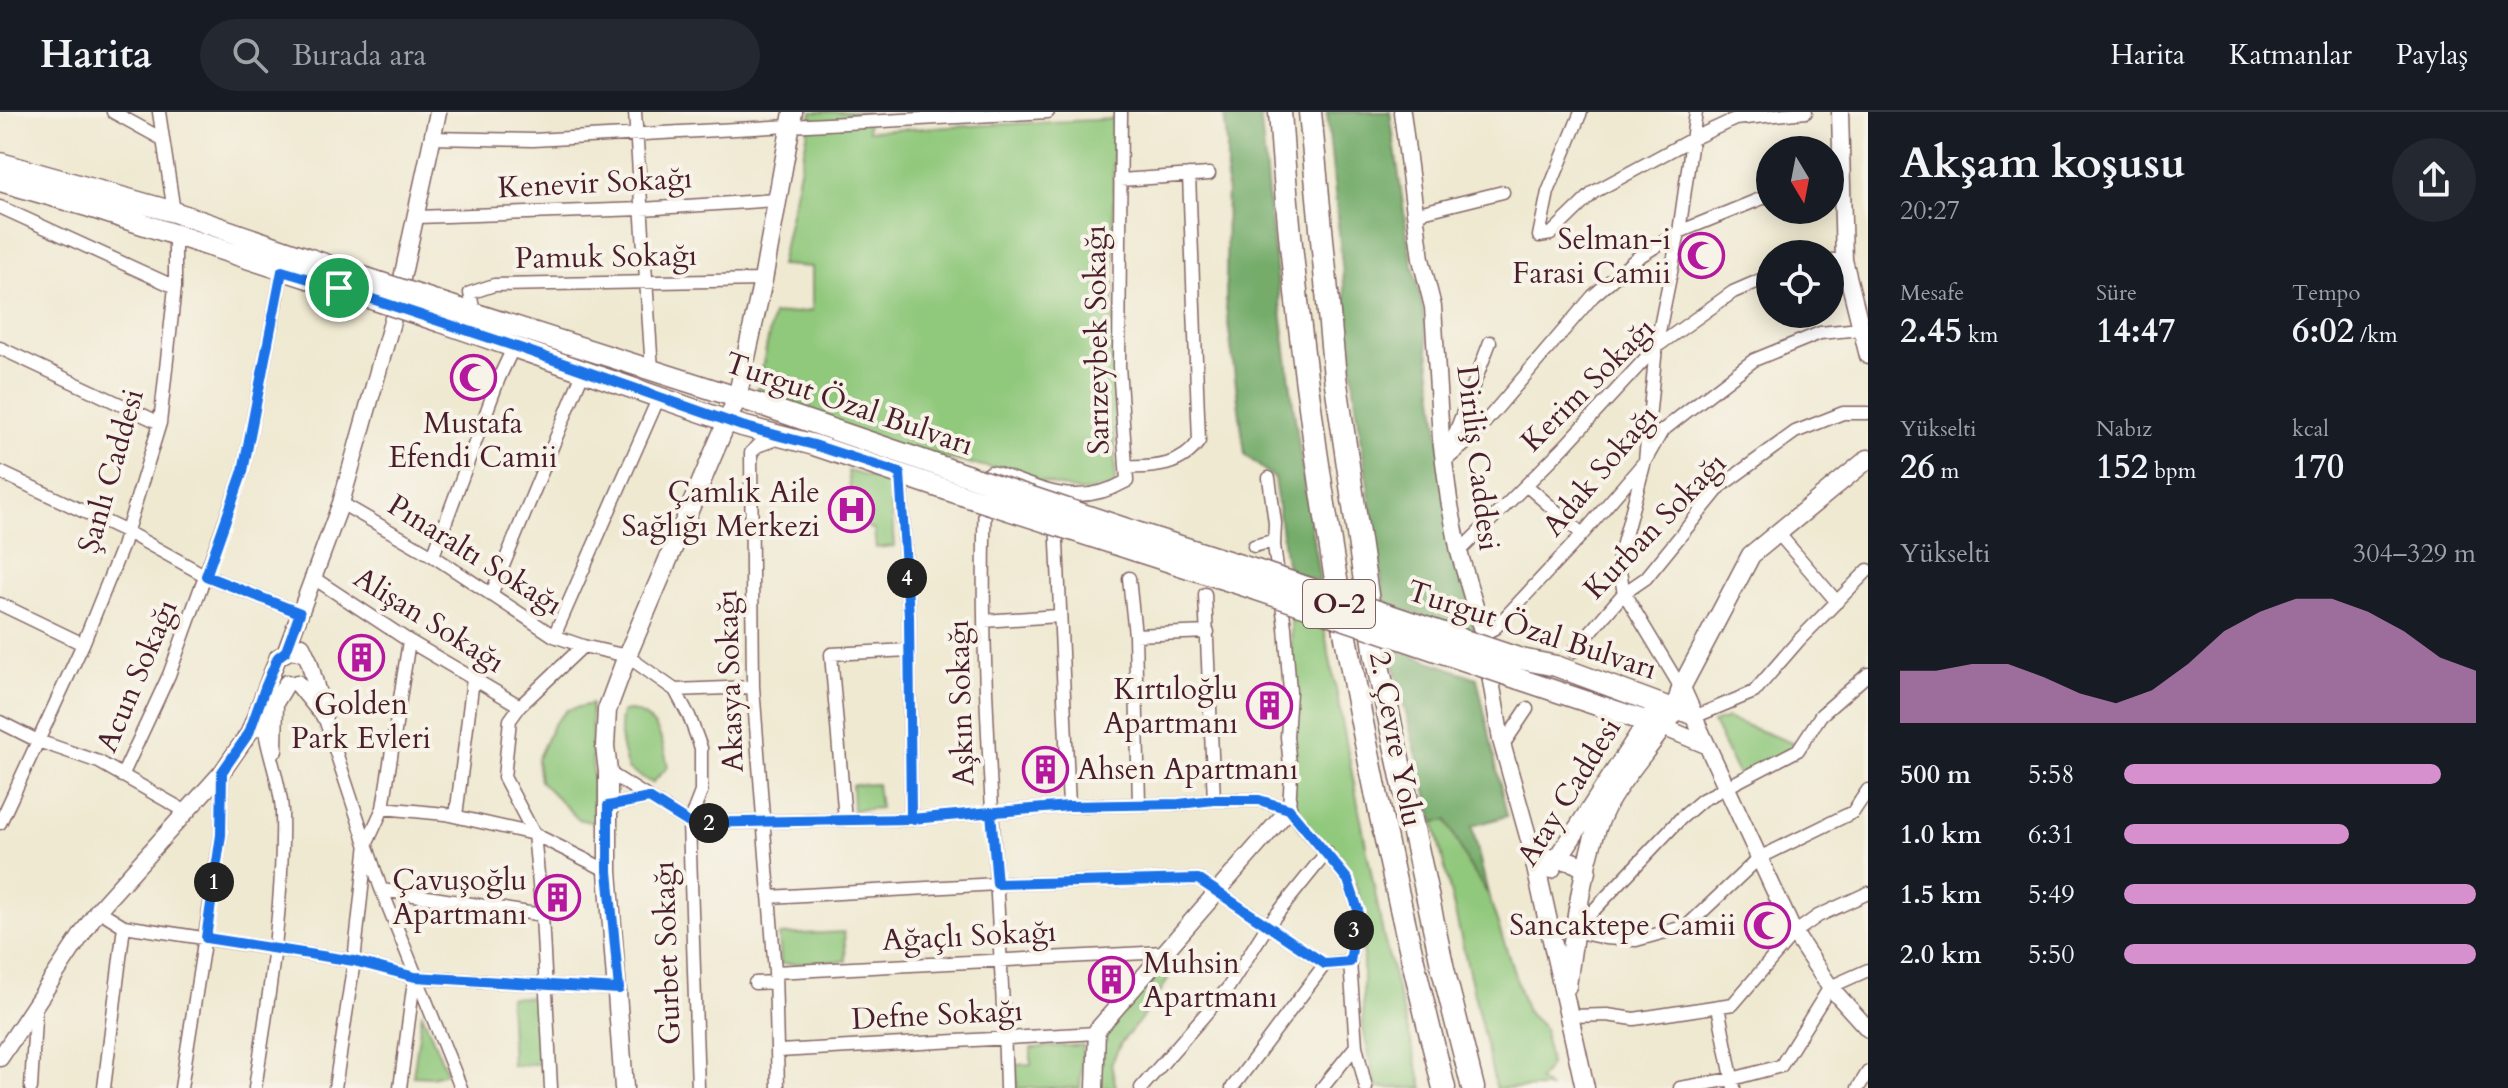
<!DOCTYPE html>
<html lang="tr">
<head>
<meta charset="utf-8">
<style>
	body { margin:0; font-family:Cardo,serif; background:#242831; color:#f1f3f6; height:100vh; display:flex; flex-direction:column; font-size:30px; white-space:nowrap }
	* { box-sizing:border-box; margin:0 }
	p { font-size:26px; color:#9ea1a6 }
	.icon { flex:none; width:44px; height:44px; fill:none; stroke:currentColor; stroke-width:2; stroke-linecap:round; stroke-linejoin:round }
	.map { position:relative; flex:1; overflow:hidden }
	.sheet { display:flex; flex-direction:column; background:#171b24; width:640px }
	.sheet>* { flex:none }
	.needle { width:52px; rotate:170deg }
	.tools { position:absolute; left:1756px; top:24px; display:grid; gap:16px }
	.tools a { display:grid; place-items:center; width:88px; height:88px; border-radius:50%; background:#171b24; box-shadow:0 4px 20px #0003; font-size:40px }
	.pin { position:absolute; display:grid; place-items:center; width:68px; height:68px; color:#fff; margin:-34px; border:4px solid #fff; border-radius:50%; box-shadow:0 2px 8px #0007 }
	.km { position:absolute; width:40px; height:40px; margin:-20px; border-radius:50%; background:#222; color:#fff; font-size:22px; line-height:40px; text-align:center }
	.round { display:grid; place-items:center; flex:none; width:84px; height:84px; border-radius:42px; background:#242831 }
	.head { display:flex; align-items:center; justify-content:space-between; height:136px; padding:0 32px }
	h1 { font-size:44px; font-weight:700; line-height:60px }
	.figures { display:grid; grid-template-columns:repeat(3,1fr); gap:12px; height:136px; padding:8px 32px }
	.figures div { display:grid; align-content:center }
	.figures b { font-size:34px; font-weight:700 }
	.figures small { font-size:22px; font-weight:400 }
	.figures p { font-size:22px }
	.chart { height:224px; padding:16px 32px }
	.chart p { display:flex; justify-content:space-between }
	.chart svg { width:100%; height:144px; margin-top:8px; fill:#d690ce; opacity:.7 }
	ul { padding:0 32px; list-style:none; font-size:26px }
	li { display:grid; grid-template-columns:128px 96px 1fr; align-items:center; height:60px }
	li i { height:20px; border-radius:10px; background:#d690ce }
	header { display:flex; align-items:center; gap:48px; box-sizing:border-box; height:112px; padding:0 40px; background:#171b24; border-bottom:2px solid #363941 }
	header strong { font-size:38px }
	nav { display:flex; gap:44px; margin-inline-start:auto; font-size:28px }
	.search { width:560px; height:72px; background:#242831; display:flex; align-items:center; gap:20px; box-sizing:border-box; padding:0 28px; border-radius:44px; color:#9ea1a6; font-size:30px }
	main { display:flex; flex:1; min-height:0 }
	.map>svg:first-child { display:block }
</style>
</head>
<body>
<header>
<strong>Harita</strong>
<div class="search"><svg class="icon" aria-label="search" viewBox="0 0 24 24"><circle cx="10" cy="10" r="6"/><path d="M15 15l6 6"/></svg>Burada ara</div>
<nav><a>Harita</a><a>Katmanlar</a><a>Paylaş</a></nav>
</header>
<main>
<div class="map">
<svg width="1868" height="976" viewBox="0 0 1868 976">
	<rect width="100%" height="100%" fill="#f7f3e8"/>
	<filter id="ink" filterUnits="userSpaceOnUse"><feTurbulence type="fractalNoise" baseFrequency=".0125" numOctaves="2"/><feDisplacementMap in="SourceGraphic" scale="16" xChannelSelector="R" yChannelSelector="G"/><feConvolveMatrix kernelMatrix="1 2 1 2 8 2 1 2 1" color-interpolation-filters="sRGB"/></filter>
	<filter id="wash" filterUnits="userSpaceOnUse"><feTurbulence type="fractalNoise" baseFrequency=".006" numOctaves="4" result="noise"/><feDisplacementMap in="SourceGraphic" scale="32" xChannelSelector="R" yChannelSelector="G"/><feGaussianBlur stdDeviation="1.8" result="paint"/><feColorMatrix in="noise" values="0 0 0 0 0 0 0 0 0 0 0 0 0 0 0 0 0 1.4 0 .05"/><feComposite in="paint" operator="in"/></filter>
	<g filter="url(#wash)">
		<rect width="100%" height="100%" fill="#efe9d1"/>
		<path fill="#90c87b" stroke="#6d7453" stroke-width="2" d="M812 0H867L868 19 1113 7 1115 373 1081 380 988 355 892 336 757 281 773 203 812 199V155L780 153Z
			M848 359 890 371 894 434 876 436 874 418 865 414 862 387 850 377Z
			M1291 503 1324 516 1384 827 1423 976H1376L1363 916V799L1354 768 1301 719 1292 700 1293 646Z
			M591 592 594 711 578 707 540 669 537 648 553 613 567 598Z
			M631 599C659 605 663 630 668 655L652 671 628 657C622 638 617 620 622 600Z
			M1727 606 1797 633 1739 664 1713 611Z
			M877 672 880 696 853 698 852 673Z
			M1447 708 1467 750 1488 782 1527 900 1544 916 1550 953 1539 969 1549 976H1496L1434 710Z
			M844 820 846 849 781 852 779 823Z
			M1158 854 1169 865 1154 891 1121 931 1111 951 1116 976H1098L1104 919Z
			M509 885 540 886 544 951 512 954Z
			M422 901 447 961 431 965 413 964Z
			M1083 933 1080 976H1017L1016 953 1031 952V936Z"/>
		<path fill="#74ac6b" stroke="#5f664b" stroke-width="2" d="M1224 0H1260C1274 155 1294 314 1320 470L1287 458 1274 366 1245 343 1226 195 1227 32Z
			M1327 0H1390L1409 136 1422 193 1443 352 1475 520 1385 492 1355 284Z
			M1389 535 1477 566 1507 704 1472 714 1488 782 1467 750 1447 708 1434 710Z"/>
	</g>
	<g filter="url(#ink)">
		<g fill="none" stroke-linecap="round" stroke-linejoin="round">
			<defs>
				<path id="minor" d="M113 0 162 27
					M159 0 174 100
					M635 0 652 258
					M1581 0 1548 80 1539 124 1551 122 1594 80 1692 27 1735 7 1806 0
					M431 26 533 28 1048 0
					M1120 68 1209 62
					M0 95 175 175
					M1414 102 1503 80
					M417 105 642 97 776 88
					M1830 148H1844
					M474 200 470 181 494 173 763 168
					M0 236 160 311
					M1445 347 1490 230
					M1444 350 1469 329 1593 184 1637 146 1679 120 1770 83
					M1126 355C1155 356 1182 354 1199 329L1189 63
					M0 360 127 420 206 464 300 501
					M900 361 909 504 911 707
					M1269 366 1275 411 1274 433 1285 515 1290 580 1287 625 1291 662 1289 697
					M1526 373 1582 422
					M341 391 433 444 554 524 583 534
					M1056 409 1069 694
					M1778 421 1837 490
					M1254 434 1272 429 1274 433
					M1459 440 1564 335 1656 235 1733 180 1770 164
					M433 444 499 266 514 234
					M312 465 409 529 520 594
					M1129 466 1135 523 1139 692
					M1205 482 1214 688
					M491 483 584 258
					M0 492 83 532
					M984 509 1058 504
					M1483 522 1495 516 1580 425 1645 349 1662 319 1686 300 1754 248 1820 221 1860 217
					M1135 523 1208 520
					M554 524 659 285
					M1574 539 1624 481 1646 466 1721 374 1795 320 1843 301H1868
					M1681 576 1624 481 1618 450 1645 349 1656 235 1679 120 1696 0
					M675 578 753 575
					M324 604 380 774 461 976
					M1694 605 1754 580 1799 528 1868 458
					M0 610 38 629 99 650 185 699
					M1503 633 1527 597
					M276 639 277 589
					M608 660 689 711 911 707 1069 694 1179 692 1214 688H1259L1289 697
					M122 664 169 563 243 359 282 159
					M608 694 649 686
					M383 696 445 702 534 722 608 759
					M1289 697 1348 768 1358 798 1350 850 1325 852
					M456 704 473 567
					M845 708 831 542 909 538
					M0 711 83 532 122 435 160 311 175 175V123
					M382 778 542 803
					M769 785 997 772 1198 767 1325 852
					M98 798 124 814 354 849 415 865 619 877
					M1576 817 1680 707 1702 688 1798 638 1821 603 1868 562
					M1574 819 1605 826 1636 828 1687 814 1759 746 1853 700 1868 678
					M1350 850 1356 934 1366 976
					M775 860 1165 840
					M755 871 775 870
					M1718 895 1734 976
					M1570 904 1607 903 1634 907 1733 892 1794 821 1818 804 1868 781
					M779 939 1097 921
					M31 976 36 890
					M104 976 124 814
					M181 976 221 723 222 660
					M255 976C269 884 284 793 282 700 281 668 263 632 264 603
					M335 976 354 849 367 731 383 696 409 529
					M400 976 414 868
					M551 976 542 803 534 722 504 665 510 608 520 594 583 534 627 544 675 578 689 604 701 636V680L689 711 698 976
					M778 976 775 860 753 575 751 341 757 334 779 326
					M1006 976C1001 772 976 568 986 364L991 360 999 362C1047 379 1079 396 1127 369L1119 254 1121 0
					M1141 976 1228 876 1268 813 1327 740
					M1232 976 1325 852
					M1322 976 1356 934
					M1680 976 1732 967 1781 954 1830 875 1868 858
					M1858 976 1868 960"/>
				<path id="tertiary" d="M1402 0 1421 147 1433 195 1441 327 1449 388 1459 440 1483 522 1501 628 1533 742
					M1840 0 1844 148 1868 244
					M302 534 309 549 324 604
					M286 539 341 391 395 199 438 0
					M297 571 319 598
					M1684 601 1694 605 1794 821 1830 875 1868 917
					M1663 615 1706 633
					M254 617 264 609 287 571
					M0 946 98 798 222 660 249 621 278 545 292 538 303 541
					M1095 976 1097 918 1289 697"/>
				<path id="secondary" d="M1681 576 1694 605
					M1675 598 1681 576 1751 443 1868 347
					M1551 757 1655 598
					M1567 874C1574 823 1583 739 1606 695 1621 667 1645 641 1663 615
					M624 976 608 759V660L605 634 607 598 627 544 737 286 763 168 793 0
					M1585 976 1533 742C1552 750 1573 743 1587 760"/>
				<path id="primary" d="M0 51 174 100 345 159
					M0 69 90 95 339 176
					M448 193 758 292 966 363
					M441 210 742 314 814 333 962 383
					M1142 422 1256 458
					M1136 439 1248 475
					M1519 567 1663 615 1675 598 1556 554 1521 547"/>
				<path id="motorway" d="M1280 0C1302 330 1363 656 1444 976
					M1310 0 1335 265 1376 544 1443 857 1473 976"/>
			</defs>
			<use href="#minor" stroke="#846665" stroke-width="15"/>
			<use href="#tertiary" stroke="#846665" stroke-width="19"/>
			<use href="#secondary" stroke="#846665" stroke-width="21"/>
			<use href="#primary" stroke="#846665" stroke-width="23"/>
			<use href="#motorway" stroke="#846665" stroke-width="25"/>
			<use href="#minor" stroke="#fff" stroke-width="12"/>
			<use href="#tertiary" stroke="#fff" stroke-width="16"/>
			<use href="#secondary" stroke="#fff" stroke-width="18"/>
			<use href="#primary" stroke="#fff" stroke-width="20"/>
			<use href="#motorway" stroke="#fff" stroke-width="22"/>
			<defs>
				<path id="primary-bridge" d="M345 159 448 193
					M339 176 441 210
					M966 363 1142 422
					M962 383 1136 439
					M1256 458 1521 547
					M1248 475 1519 567"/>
			</defs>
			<use href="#primary-bridge" stroke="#846665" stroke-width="23" stroke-linecap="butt"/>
			<use href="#primary-bridge" stroke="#fff" stroke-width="20"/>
		</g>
	</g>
	<g fill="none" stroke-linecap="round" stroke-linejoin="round" filter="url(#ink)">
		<defs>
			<path id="route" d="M339 176 282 159 243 359 206 464 300 501 286 539 278 545 265 576 249 621 222 660 221 723 206 826 354 849 415 865 619 877 608 759V694L649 686 689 711 911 707 991 700 997 772 1198 767 1325 852 1350 850 1358 798 1348 768 1289 697 1259 688H1214L1179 692 1069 694 911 707 909 504 900 361 814 333 742 314 514 234 339 176"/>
		</defs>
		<use href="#route" stroke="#fff" stroke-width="16"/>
		<use href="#route" stroke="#1a73e8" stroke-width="10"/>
	</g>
	<defs>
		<symbol id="mosque-ring" viewBox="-11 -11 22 22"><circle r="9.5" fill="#f7f3e8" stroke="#b5179e" stroke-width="1.5"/><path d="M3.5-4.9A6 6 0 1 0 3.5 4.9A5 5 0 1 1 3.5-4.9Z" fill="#b5179e"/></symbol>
		<symbol id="hospital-ring" viewBox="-11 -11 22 22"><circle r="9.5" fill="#f7f3e8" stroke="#b5179e" stroke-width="1.5"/><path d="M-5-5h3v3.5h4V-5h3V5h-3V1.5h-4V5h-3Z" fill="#b5179e"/></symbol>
		<symbol id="building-ring" viewBox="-11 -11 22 22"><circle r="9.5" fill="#f7f3e8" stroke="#b5179e" stroke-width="1.5"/><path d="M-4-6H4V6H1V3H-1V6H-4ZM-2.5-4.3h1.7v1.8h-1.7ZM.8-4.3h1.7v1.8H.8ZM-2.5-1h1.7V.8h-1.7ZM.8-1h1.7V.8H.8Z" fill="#b5179e"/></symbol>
	</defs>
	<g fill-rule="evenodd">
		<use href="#mosque-ring" x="1676" y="118" width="51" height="51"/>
		<use href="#mosque-ring" x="448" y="240" width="51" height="51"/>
		<use href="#hospital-ring" x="826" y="372" width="51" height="51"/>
		<use href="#building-ring" x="336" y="520" width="51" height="51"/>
		<use href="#building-ring" x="1244" y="568" width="51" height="51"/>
		<use href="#building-ring" x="1020" y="632" width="51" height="51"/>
		<use href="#building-ring" x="532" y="760" width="51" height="51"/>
		<use href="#mosque-ring" x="1742" y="788" width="51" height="51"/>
		<use href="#building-ring" x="1086" y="842" width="51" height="51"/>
	</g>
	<g text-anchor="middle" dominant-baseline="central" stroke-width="8" stroke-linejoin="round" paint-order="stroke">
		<rect fill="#f7f3e8" stroke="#7e5f64" stroke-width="2" x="1303" y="468" width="72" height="48" rx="6"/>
		<g font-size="28" font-weight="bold" fill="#4a1f2b">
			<text x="1339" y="492">O-2</text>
		</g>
		<g font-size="30" fill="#4a1f2b" stroke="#f7f3e8">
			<text transform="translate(595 71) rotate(-3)">Kenevir Sokağı</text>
			<text transform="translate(606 145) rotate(-1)">Pamuk Sokağı</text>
			<text transform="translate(1097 228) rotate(-91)">Sarızeybek Sokağı</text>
			<text transform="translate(1588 273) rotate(-45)">Kerim Sokağı</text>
			<text transform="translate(849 292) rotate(19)">Turgut Özal Bulvarı</text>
			<text transform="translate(1478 346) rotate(83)">Diriliş Caddesi</text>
			<text transform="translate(111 359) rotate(-74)">Şanlı Caddesi</text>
			<text transform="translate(1600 359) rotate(-50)">Adak Sokağı</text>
			<text transform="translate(1655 414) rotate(-46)">Kurban Sokağı</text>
			<text transform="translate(475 443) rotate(32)">Pınaraltı Sokağı</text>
			<text transform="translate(429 508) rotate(32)">Alişan Sokağı</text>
			<text transform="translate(1532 518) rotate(18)">Turgut Özal Bulvarı</text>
			<text transform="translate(137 564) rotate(-67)">Acun Sokağı</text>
			<text transform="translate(730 569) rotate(-92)">Akasya Sokağı</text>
			<text transform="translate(961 591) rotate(-92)">Aşkın Sokağı</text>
			<text transform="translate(1396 627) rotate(79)">2. Çevre Yolu</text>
			<text transform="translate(1569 680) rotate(-58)">Atay Caddesi</text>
			<text transform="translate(969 824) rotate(-3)">Ağaçlı Sokağı</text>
			<text transform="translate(667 841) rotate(-92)">Gurbet Sokağı</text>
			<text transform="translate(937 903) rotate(-3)">Defne Sokağı</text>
		</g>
		<g font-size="30" fill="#4a1f2b" stroke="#f7f3e8" text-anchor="end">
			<text x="1671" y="127">Selman-i<tspan x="1671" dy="34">Farasi Camii</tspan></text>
			<text x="473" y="311" text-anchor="middle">Mustafa<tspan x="473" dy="34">Efendi Camii</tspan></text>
			<text x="820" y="380">Çamlık Aile<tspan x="820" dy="34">Sağlığı Merkezi</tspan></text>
			<text x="1238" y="577">Kırtıloğlu<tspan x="1238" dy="34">Apartmanı</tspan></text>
			<text x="361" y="592" text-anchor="middle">Golden<tspan x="361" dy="34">Park Evleri</tspan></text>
			<text x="1077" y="657" text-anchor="start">Ahsen Apartmanı</text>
			<text x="527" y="768">Çavuşoğlu<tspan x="527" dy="34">Apartmanı</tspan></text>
			<text x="1736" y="813">Sancaktepe Camii</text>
			<text x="1143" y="851" text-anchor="start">Muhsin<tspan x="1143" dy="34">Apartmanı</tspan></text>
		</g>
	</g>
</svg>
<div class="tools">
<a><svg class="needle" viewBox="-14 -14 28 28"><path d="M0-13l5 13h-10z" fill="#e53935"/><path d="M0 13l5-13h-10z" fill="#9ea1a6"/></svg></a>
<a><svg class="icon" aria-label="locate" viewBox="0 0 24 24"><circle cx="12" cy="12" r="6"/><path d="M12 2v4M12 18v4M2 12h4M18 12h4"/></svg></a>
</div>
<div class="pin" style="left:339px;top:176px;background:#1e9e55"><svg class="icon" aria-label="arrive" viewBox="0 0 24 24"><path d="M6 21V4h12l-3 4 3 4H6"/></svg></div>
<b class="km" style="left:214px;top:770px">1</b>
<b class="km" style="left:709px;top:711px">2</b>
<b class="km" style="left:1354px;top:818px">3</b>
<b class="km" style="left:907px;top:466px">4</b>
</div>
<section class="sheet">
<div class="head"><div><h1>Akşam koşusu</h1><p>20:27</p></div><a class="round"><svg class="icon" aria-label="share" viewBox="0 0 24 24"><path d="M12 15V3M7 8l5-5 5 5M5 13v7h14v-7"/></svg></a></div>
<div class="figures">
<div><p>Mesafe</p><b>2.45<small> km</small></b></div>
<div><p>Süre</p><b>14:47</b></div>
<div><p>Tempo</p><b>6:02<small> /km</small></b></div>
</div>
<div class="figures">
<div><p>Yükselti</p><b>26<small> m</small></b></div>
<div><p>Nabız</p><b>152<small> bpm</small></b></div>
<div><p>kcal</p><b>170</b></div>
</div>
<div class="chart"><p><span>Yükselti</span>304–329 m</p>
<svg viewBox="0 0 160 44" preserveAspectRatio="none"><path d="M0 44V28L10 28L20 26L30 26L40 30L50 35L60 38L70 34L80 26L90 16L100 10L110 6L120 6L130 10L140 16L150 24L160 28V44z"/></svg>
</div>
<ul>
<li><b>500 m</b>5:58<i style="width:90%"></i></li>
<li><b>1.0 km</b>6:31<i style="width:64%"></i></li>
<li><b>1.5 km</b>5:49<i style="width:100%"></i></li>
<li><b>2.0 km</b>5:50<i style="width:100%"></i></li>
</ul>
</section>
</main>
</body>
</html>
